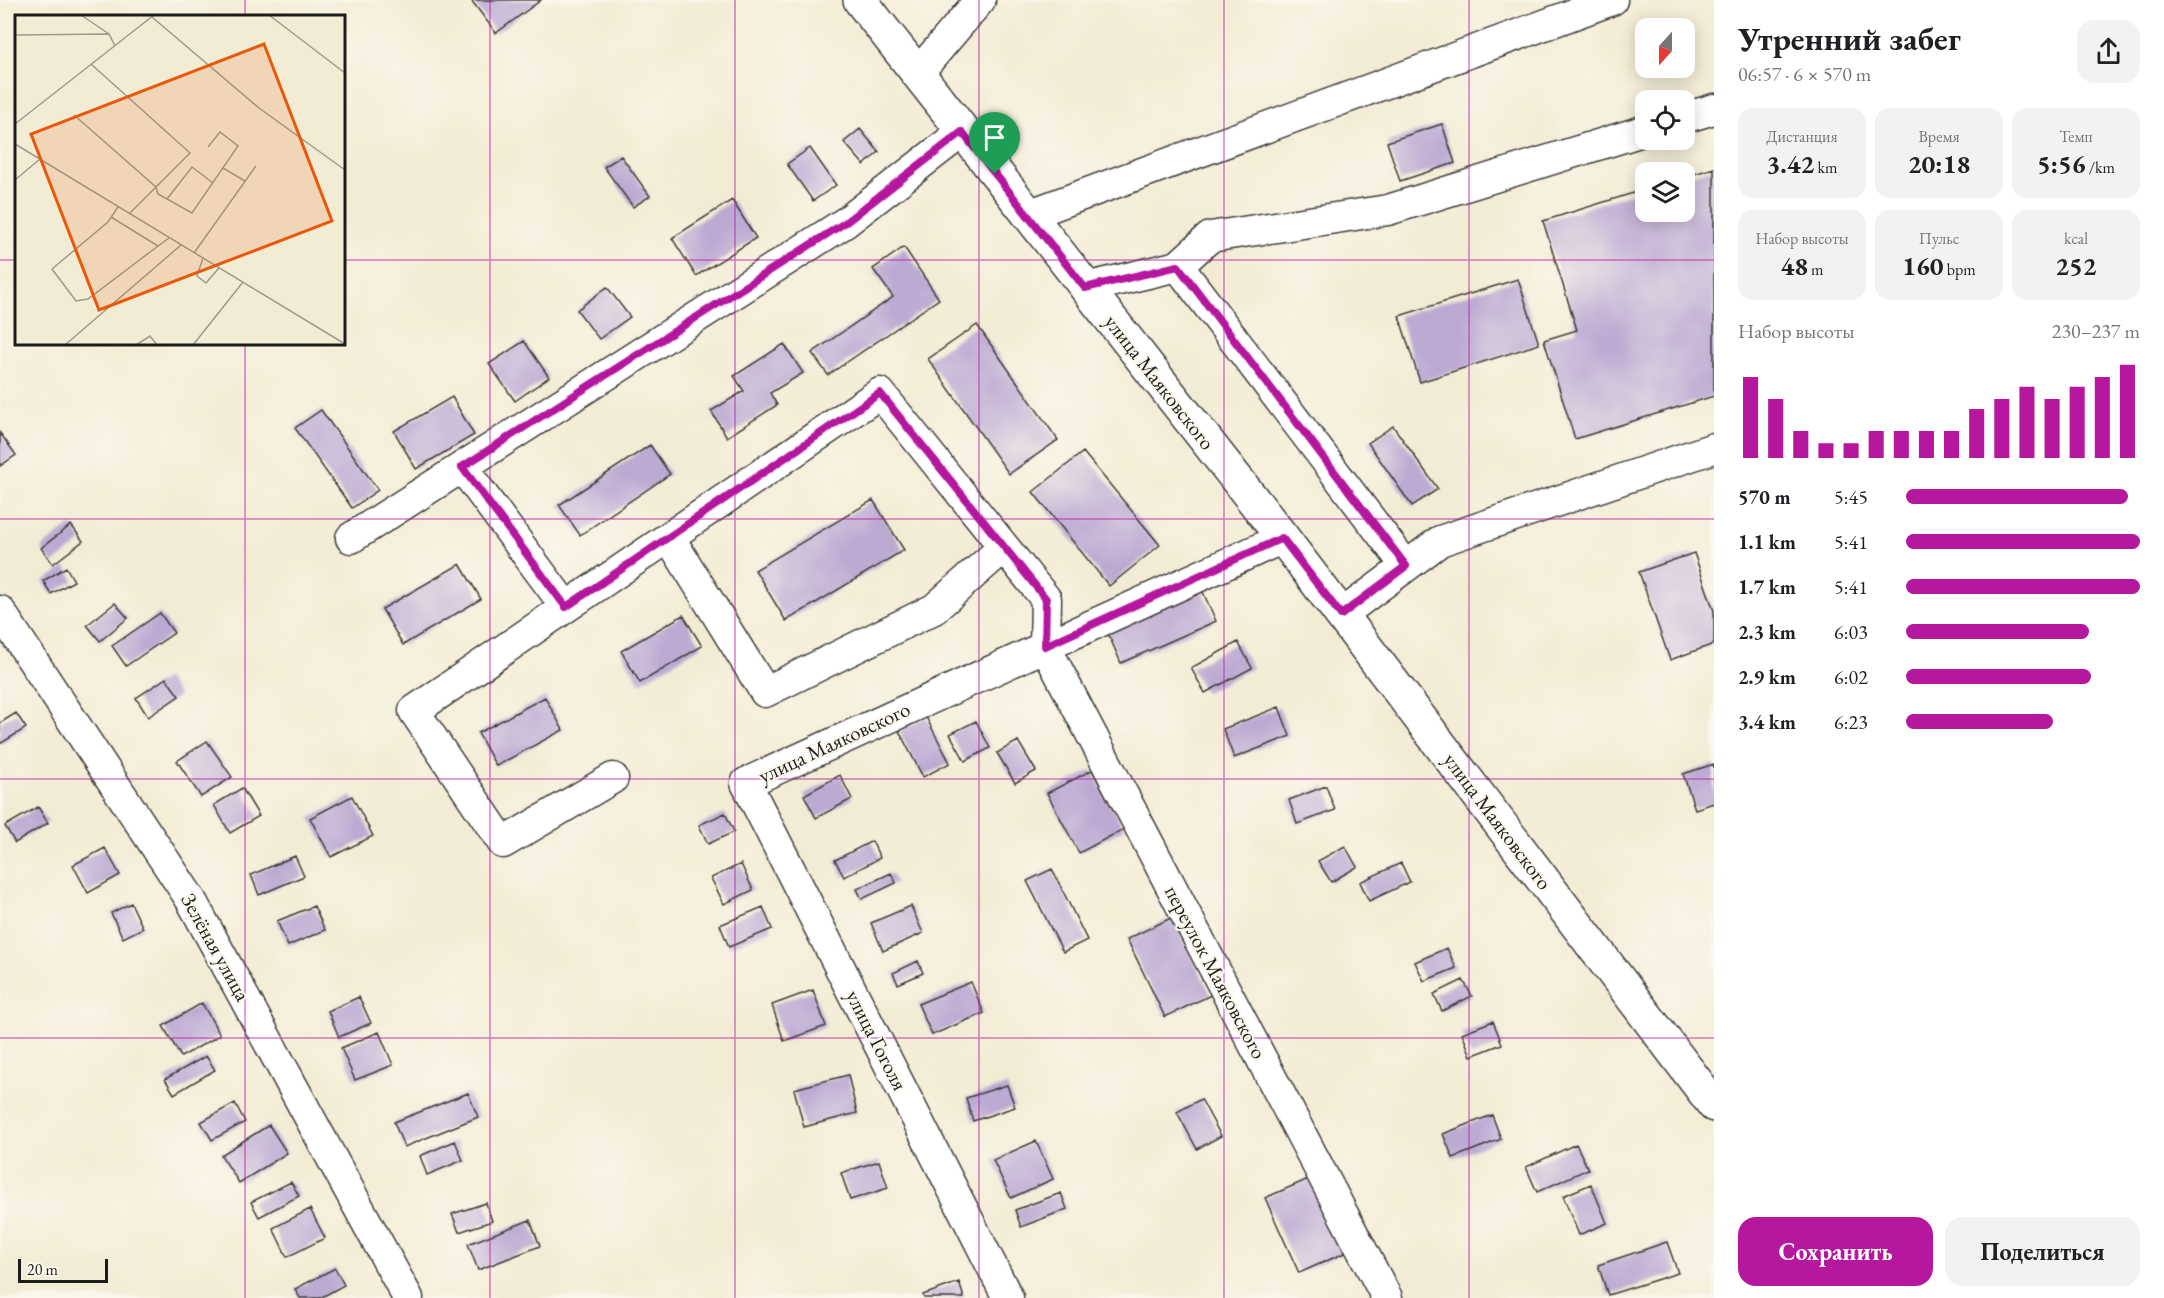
<!DOCTYPE html>
<html lang="ru">
<head>
<meta charset="utf-8">
<style>
	body { margin:0; font-family:"EB Garamond",serif; background:#f2f2f2; color:#202124; height:100vh; display:flex; flex-direction:column; font-size:22px; white-space:nowrap }
	* { box-sizing:border-box; margin:0 }
	p { font-size:20px; color:#757577 }
	.icon { flex:none; width:33px; height:33px; fill:none; stroke:currentColor; stroke-width:2; stroke-linecap:round; stroke-linejoin:round }
	.map { position:relative; flex:1; overflow:hidden }
	.sheet { display:flex; flex-direction:column; background:#fff; width:450px }
	.sheet>* { flex:none }
	.needle { width:39px; rotate:201deg }
	.fabs { position:absolute; left:1635px; top:18px; display:grid; gap:12px }
	.fabs a { display:grid; place-items:center; width:60px; height:60px; border-radius:12px; background:#fff; box-shadow:0 3px 15px #0003; font-size:30px }
	.scale { position:absolute; left:18px; bottom:15px; width:90px; box-sizing:border-box; padding-left:6px; border:3px solid #1c1c1c; border-top:0; font-size:16px; line-height:21px; white-space:nowrap; color:#1c1c1c; -webkit-text-stroke:4px #fbf7ec; paint-order:stroke }
	.pin { position:absolute; display:grid; place-items:center; width:51px; height:51px; color:#fff; margin:-62px -26px; border-radius:50% 50% 50% 0; rotate:-45deg; box-shadow:0 0 6px #0007 }
	.pin .icon { rotate:45deg }
	.round { display:grid; place-items:center; flex:none; width:63px; height:63px; border-radius:18px; background:#f2f2f2 }
	.head { display:flex; align-items:center; justify-content:space-between; height:102px; padding:0 24px }
	h1 { font-size:33px; font-weight:700; line-height:45px }
	.metrics { display:grid; grid-template-columns:repeat(3,1fr); gap:9px; height:102px; padding:6px 24px }
	.metrics div { display:grid; align-content:center; border-radius:15px; background:#f2f2f2; text-align:center }
	.metrics b { font-size:26px; font-weight:700 }
	.metrics small { font-size:16px; font-weight:400 }
	.metrics p { font-size:16px }
	.chart { height:168px; padding:12px 24px }
	.chart p { display:flex; justify-content:space-between }
	.chart svg { width:100%; height:108px; margin-top:6px; stroke:#b5179e; stroke-width:6 }
	.cta { display:flex; gap:12px; margin-top:auto; padding:12px 24px }
	.cta a { flex:1; height:69px; border-radius:18px; background:#b5179e; color:#fff; font-size:24px; font-weight:700; line-height:69px; text-align:center }
	.cta a+a { background:#f2f2f2; color:#202124 }
	ul { padding:0 24px; list-style:none; font-size:20px }
	li { display:grid; grid-template-columns:96px 72px 1fr; align-items:center; height:45px }
	li i { height:15px; border-radius:8px; background:#b5179e }
	main { display:flex; flex:1; min-height:0 }
	.map>svg:first-child { display:block }
</style>
</head>
<body>
<main>
<div class="map">
<svg width="1714" height="1298" viewBox="0 0 1714 1298">
	<rect width="100%" height="100%" fill="#fbf7ec"/>
	<filter id="ink" filterUnits="userSpaceOnUse"><feTurbulence type="fractalNoise" baseFrequency=".0167" numOctaves="2"/><feDisplacementMap in="SourceGraphic" scale="12" xChannelSelector="R" yChannelSelector="G"/><feConvolveMatrix kernelMatrix="1 2 1 2 8 2 1 2 1" color-interpolation-filters="sRGB"/></filter>
	<filter id="wash" filterUnits="userSpaceOnUse"><feTurbulence type="fractalNoise" baseFrequency=".008" numOctaves="4" result="noise"/><feDisplacementMap in="SourceGraphic" scale="24" xChannelSelector="R" yChannelSelector="G"/><feGaussianBlur stdDeviation="1.35" result="paint"/><feColorMatrix in="noise" values="0 0 0 0 0 0 0 0 0 0 0 0 0 0 0 0 0 1.4 0 .05"/><feComposite in="paint" operator="in"/></filter>
	<g filter="url(#wash)">
		<rect width="100%" height="100%" fill="#f3ecd5"/>
		<g id="blocks">
			<path fill="#bdaad3" d="M471 0H541L496 33Z
				M1442 124 1455 163 1400 181 1387 142Z
				M860 129 879 152 864 165 844 142Z
				M810 148 836 185 813 201 787 164Z
				M621 156 650 196 633 207 604 167Z
				M1714 168V396L1575 439 1544 340 1577 330 1543 221 1646 189V212H1684V177Z
				M732 200 756 238 696 276 672 238Z
				M904 247 939 299 828 375 812 353 893 297 873 269Z
				M1518 279 1539 344 1420 382 1399 316Z
				M607 287 630 317 599 339 577 310Z
				M977 325 1058 440 1009 474 928 359Z
				M524 341 549 377 515 401 489 364Z
				M784 344 803 373 770 393 777 405 727 437 711 411 744 391 734 376Z
				M452 397 474 435 416 469 394 431Z
				M321 410 378 490 352 508 295 428Z
				M1393 426 1438 489 1412 506 1368 443Z
				M0 433 16 455 0 466Z
				M650 445 670 474 580 535 559 505Z
				M1083 452 1160 545 1109 586 1033 492Z
				M873 500 904 550 786 621 755 570Z
				M71 525 83 541 53 564 41 548Z
				M1694 553 1714 611V644L1670 660 1639 572Z
				M460 564 481 599 403 645 382 609Z
				M66 567 74 581 51 594 43 581Z
				M1202 590 1216 621 1121 663 1107 631Z
				M115 603 128 618 100 641 87 625Z
				M160 613 174 633 126 666 112 646Z
				M683 615 702 646 640 683 621 651Z
				M1238 642 1252 668 1205 693 1191 668Z
				M166 678 179 696 148 717 136 698Z
				M545 697 563 730 496 766 478 733Z
				M1279 707 1290 736 1234 758 1223 729Z
				M16 713 26 728 0 744V723Z
				M926 717 950 763 923 777 899 731Z
				M976 721 990 748 965 761 950 734Z
				M207 741 232 777 201 797 177 761Z
				M1018 741 1036 771 1015 783 997 753Z
				M1714 764V803L1695 809 1683 774Z
				M1092 770 1124 829 1079 853 1047 793Z
				M840 775 852 799 816 818 804 795Z
				M1326 786 1335 810 1297 824 1289 800Z
				M242 788 259 816 230 833 214 805Z
				M352 796 373 836 331 857 310 818Z
				M38 807 48 823 15 843 5 826Z
				M725 813 734 832 708 844 699 825Z
				M872 841 880 858 844 877 835 860Z
				M1345 846 1357 867 1331 882 1318 861Z
				M105 848 120 875 88 893 73 865Z
				M295 856 304 876 259 895 251 875Z
				M1401 863 1410 882 1369 901 1360 882Z
				M741 864 753 890 724 904 711 878Z
				M1052 869 1087 940 1063 952 1027 881Z
				M891 873 896 883 862 899 857 889Z
				M131 903 143 928 123 938 111 913Z
				M314 906 325 930 288 946 277 921Z
				M911 906 923 933 883 951 871 923Z
				M763 907 772 929 729 947 720 925Z
				M1173 917 1211 995 1165 1017 1127 939Z
				M1447 948 1456 968 1424 981 1415 962Z
				M918 961 923 973 898 984 893 973Z
				M1463 980 1472 996 1442 1011 1434 994Z
				M971 982 984 1013 932 1035 918 1004Z
				M813 990 826 1026 784 1041 772 1005Z
				M359 997 371 1023 339 1037 328 1011Z
				M202 1003 220 1035 181 1057 163 1026Z
				M1493 1021 1502 1044 1471 1056 1462 1033Z
				M379 1032 393 1065 355 1080 341 1048Z
				M206 1056 215 1070 174 1094 165 1079Z
				M848 1075 857 1113 804 1127 794 1089Z
				M1007 1085 1015 1107 973 1121 966 1098Z
				M468 1093 478 1117 404 1147 394 1122Z
				M1201 1099 1221 1136 1197 1149 1177 1112Z
				M235 1103 245 1122 212 1140 201 1122Z
				M1492 1115 1501 1139 1453 1158 1443 1134Z
				M269 1125 287 1153 239 1183 221 1155Z
				M455 1141 463 1160 427 1175 420 1156Z
				M1036 1141 1053 1179 1011 1198 993 1160Z
				M1576 1144 1588 1169 1537 1192 1526 1167Z
				M879 1161 888 1188 850 1200 841 1173Z
				M1313 1177 1347 1252 1299 1273 1265 1198Z
				M291 1182 299 1196 259 1217 251 1202Z
				M1591 1184 1607 1223 1579 1235 1563 1196Z
				M1061 1193 1067 1209 1021 1227 1015 1210Z
				M486 1203 492 1221 459 1232 452 1214Z
				M310 1209 325 1238 287 1257 273 1228Z
				M530 1220 540 1246 478 1270 468 1244Z
				M1667 1242 1678 1273 1608 1295 1598 1265Z
				M335 1268 344 1285 320 1298H300L295 1289Z
				M959 1282 964 1298H924L923 1295Z"/>
		</g>
	</g>
	<g filter="url(#ink)">
		<use href="#blocks" fill-opacity="0" stroke="#3c3b38" stroke-width="1.5"/>
		<g fill="none" stroke-linecap="round" stroke-linejoin="round">
			<defs>
				<path id="minor" d="M917 74 980 0
					M1684 118 1714 109
					M1028 215 1612 0
					M1178 266 1210 237 1388 210 1646 130
					M1085 288 1178 266 1406 566
					M462 467 566 607
					M669 537 765 692 934 609 1004 547
					M351 538 846 222 962 132
					M0 611 191 900 408 1298
					M1341 615 1440 541 1714 448
					M613 778 503 843 414 711 880 393 1046 599 1045 646 1387 1298
					M1008 1298 746 783 1283 538"/>
				<path id="major" d="M860 0 1283 538 1714 1105"/>
			</defs>
			<use href="#minor" stroke="#3c3b38" stroke-width="33"/>
			<use href="#major" stroke="#3c3b38" stroke-width="36"/>
			<use href="#minor" stroke="#fff" stroke-width="30"/>
			<use href="#major" stroke="#fff" stroke-width="33"/>
		</g>
	</g>
	<g fill="none" stroke-linecap="round" stroke-linejoin="round" filter="url(#ink)">
		<defs>
			<path id="route" d="M962 132 1085 288 1178 266 1406 566 1341 615 1282 538 1045 646 1046 599 880 393 566 607 462 467 846 222Z"/>
		</defs>
		<use href="#route" stroke="#fff" stroke-width="12"/>
		<use href="#route" stroke="#b5179e" stroke-width="8"/>
	</g>
	<path fill="none" stroke="#b5179e" stroke-width="1.5" stroke-opacity="0.55" d="M245 0V16M490 0V1298M735 0V1298M979 0V1298M1224 0V1298M1469 0V1298M0 260H16M344 260H1714M245 344V1298M0 519H1714M0 779H1714M0 1038H1714"/>
	<g text-anchor="middle" dominant-baseline="central" stroke-width="4.5" stroke-linejoin="round" paint-order="stroke">
		<g font-size="21" fill="#1c1c1c" stroke="#fbf7ec">
			<text transform="translate(1160 382) rotate(52)">улица Маяковского</text>
			<text transform="translate(834 742) rotate(-25)">улица Маяковского</text>
			<text transform="translate(1498 821) rotate(53)">улица Маяковского</text>
			<text transform="translate(216 947) rotate(61)">Зелёная улица</text>
			<text transform="translate(1216 972) rotate(62)">переулок Маяковского</text>
			<text transform="translate(877 1040) rotate(63)">улица Гоголя</text>
		</g>
	</g>
	<g transform="translate(15 15)">
		<rect width="330" height="330" fill="#f3ecd5"/>
		<path fill="none" stroke="#9d998b" stroke-width="1.5" d="M66 0 94 19M254 0 330 58M137 2 244 93 330 155M0 20 94 19 100 31M76 49 175 138 114 199M59 100 141 172 143 179 177 198 223 131 205 117 193 132M0 109 139 0M0 129 330 329M208 153 230 166M0 165 25 144M152 184 177 152 198 168M103 192 93 207 37 254 61 286 73 284 143 231M96 202 143 231 154 223M179 238 241 151M188 243 182 261 191 268 204 253M50 330 166 230M121 330 135 321 142 330M178 330 228 267"/>
		<path fill="#e8590c" fill-opacity="0.15" stroke="#e8590c" stroke-width="3" d="M249 29 317 206 84 295 16 119Z"/>
		<rect width="330" height="330" fill="none" stroke="#1c1c1c" stroke-width="3"/>
	</g>
</svg>
<div class="fabs">
<a><svg class="needle" viewBox="-14 -14 28 28"><path d="M0-13l5 13h-10z" fill="#e53935"/><path d="M0 13l5-13h-10z" fill="#757577"/></svg></a>
<a><svg class="icon" aria-label="locate" viewBox="0 0 24 24"><circle cx="12" cy="12" r="6"/><path d="M12 2v4M12 18v4M2 12h4M18 12h4"/></svg></a>
<a><svg class="icon" aria-label="layers" viewBox="0 0 24 24"><path d="M12 4l9 5-9 5-9-5zM3 14l9 5 9-5"/></svg></a>
</div>
<div class="scale">20 m</div>
<div class="pin" style="left:995px;top:174px;background:#1e9e55"><svg class="icon" aria-label="arrive" viewBox="0 0 24 24"><path d="M6 21V4h12l-3 4 3 4H6"/></svg></div>
</div>
<section class="sheet">
<div class="head"><div><h1>Утренний забег</h1><p>06:57 · 6 × 570 m</p></div><a class="round"><svg class="icon" aria-label="share" viewBox="0 0 24 24"><path d="M12 15V3M7 8l5-5 5 5M5 13v7h14v-7"/></svg></a></div>
<div class="metrics">
<div><p>Дистанция</p><b>3.42<small> km</small></b></div>
<div><p>Время</p><b>20:18</b></div>
<div><p>Темп</p><b>5:56<small> /km</small></b></div>
</div>
<div class="metrics">
<div><p>Набор высоты</p><b>48<small> m</small></b></div>
<div><p>Пульс</p><b>160<small> bpm</small></b></div>
<div><p>kcal</p><b>252</b></div>
</div>
<div class="chart"><p><span>Набор высоты</span>230–237 m</p>
<svg viewBox="0 0 160 44" preserveAspectRatio="none"><path d="M5 44V11M15 44V20M25 44V33M35 44V38M45 44V38M55 44V33M65 44V33M75 44V33M85 44V33M95 44V24M105 44V20M115 44V15M125 44V20M135 44V15M145 44V11M155 44V6"/></svg>
</div>
<ul>
<li><b>570 m</b>5:45<i style="width:95%"></i></li>
<li><b>1.1 km</b>5:41<i style="width:100%"></i></li>
<li><b>1.7 km</b>5:41<i style="width:100%"></i></li>
<li><b>2.3 km</b>6:03<i style="width:78%"></i></li>
<li><b>2.9 km</b>6:02<i style="width:79%"></i></li>
<li><b>3.4 km</b>6:23<i style="width:63%"></i></li>
</ul>
<div class="cta"><a>Сохранить</a><a>Поделиться</a></div>
</section>
</main>
</body>
</html>
